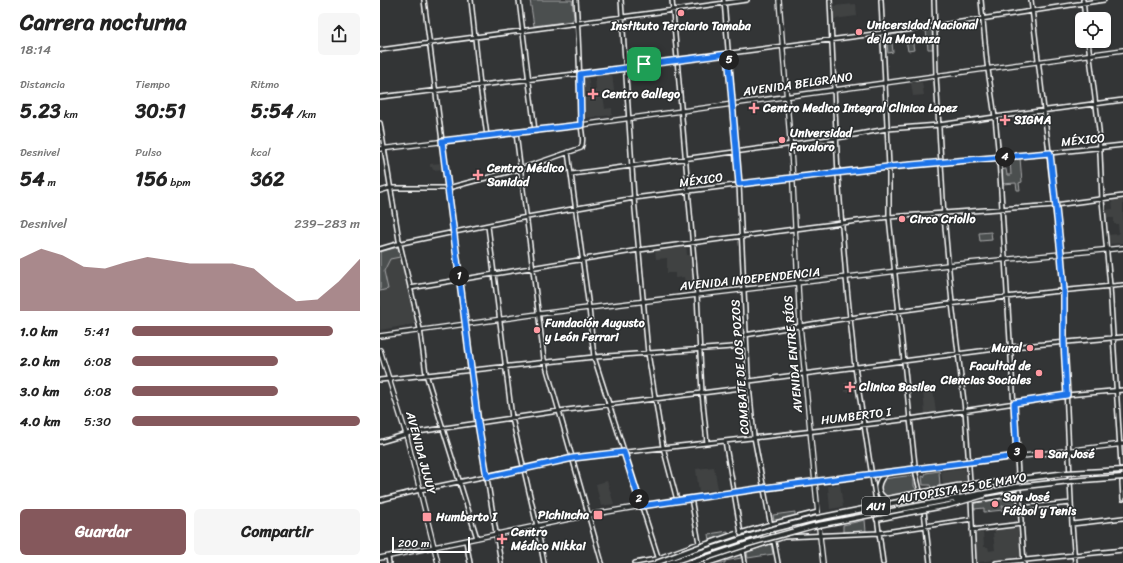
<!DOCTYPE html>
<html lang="es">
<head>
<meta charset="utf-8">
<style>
	body { margin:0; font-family:Sriracha,sans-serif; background:#f6f6f6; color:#222; height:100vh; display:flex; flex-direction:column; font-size:15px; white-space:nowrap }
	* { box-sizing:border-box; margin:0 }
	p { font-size:13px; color:#767676 }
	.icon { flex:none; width:22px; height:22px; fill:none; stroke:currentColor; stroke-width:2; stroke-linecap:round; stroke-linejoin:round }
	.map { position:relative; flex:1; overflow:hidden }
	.panel { display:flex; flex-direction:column; background:#fff; width:380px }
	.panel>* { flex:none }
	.buttons { position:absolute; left:695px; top:12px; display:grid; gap:8px }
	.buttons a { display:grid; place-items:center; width:36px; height:36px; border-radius:6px; background:#fff; box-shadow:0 1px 3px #0004; font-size:20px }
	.scale { position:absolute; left:12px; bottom:10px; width:78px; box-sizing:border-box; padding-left:4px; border:2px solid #fff; border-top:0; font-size:11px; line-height:14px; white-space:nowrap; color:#fff; -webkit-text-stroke:3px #2a2d2e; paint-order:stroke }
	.pin { position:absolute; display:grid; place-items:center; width:34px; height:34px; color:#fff; margin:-17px; border-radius:8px; box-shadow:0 2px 6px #0006 }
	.km { position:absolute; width:20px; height:20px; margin:-10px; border-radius:50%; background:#222; color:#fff; font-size:11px; line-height:20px; text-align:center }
	.round { display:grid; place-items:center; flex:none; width:42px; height:42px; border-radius:6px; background:#f6f6f6 }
	.headline { display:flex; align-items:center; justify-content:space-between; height:68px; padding:0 20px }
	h1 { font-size:22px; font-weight:700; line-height:30px }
	.stats { display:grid; grid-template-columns:repeat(3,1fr); gap:6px; height:68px; padding:4px 20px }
	.stats div { display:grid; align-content:center }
	.stats b { font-size:20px; font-weight:700 }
	.stats small { font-size:11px; font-weight:400 }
	.stats p { font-size:11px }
	.chart { height:112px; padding:8px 20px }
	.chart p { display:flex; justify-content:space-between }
	.chart svg { width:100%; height:72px; margin-top:4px; fill:#85585c; opacity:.7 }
	.button { display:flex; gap:8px; margin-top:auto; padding:8px 20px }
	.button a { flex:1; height:46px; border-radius:6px; background:#85585c; color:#fff; font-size:16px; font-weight:700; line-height:46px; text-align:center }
	.button a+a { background:#f6f6f6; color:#222 }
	ul { padding:0 20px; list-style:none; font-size:13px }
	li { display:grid; grid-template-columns:64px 48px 1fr; align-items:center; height:30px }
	li i { height:10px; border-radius:5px; background:#85585c }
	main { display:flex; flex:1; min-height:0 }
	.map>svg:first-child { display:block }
</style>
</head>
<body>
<main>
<section class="panel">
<div class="headline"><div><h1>Carrera nocturna</h1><p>18:14</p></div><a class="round"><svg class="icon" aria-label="share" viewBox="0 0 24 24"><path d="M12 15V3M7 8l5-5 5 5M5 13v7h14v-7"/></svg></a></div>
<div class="stats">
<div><p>Distancia</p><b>5.23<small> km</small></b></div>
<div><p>Tiempo</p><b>30:51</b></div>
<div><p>Ritmo</p><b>5:54<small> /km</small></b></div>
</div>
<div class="stats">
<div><p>Desnivel</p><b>54<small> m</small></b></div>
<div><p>Pulso</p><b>156<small> bpm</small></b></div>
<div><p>kcal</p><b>362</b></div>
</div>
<div class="chart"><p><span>Desnivel</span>239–283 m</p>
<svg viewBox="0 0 160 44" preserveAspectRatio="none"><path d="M0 44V12L10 6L20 10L30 17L40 18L50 14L60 11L70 13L80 15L90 15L100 15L110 18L120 29L130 38L140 37L150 26L160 12V44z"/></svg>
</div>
<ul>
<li><b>1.0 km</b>5:41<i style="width:88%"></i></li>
<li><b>2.0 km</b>6:08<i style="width:64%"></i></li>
<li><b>3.0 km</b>6:08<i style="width:64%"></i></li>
<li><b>4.0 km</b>5:30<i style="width:100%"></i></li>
</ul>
<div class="button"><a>Guardar</a><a>Compartir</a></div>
</section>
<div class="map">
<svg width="743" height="563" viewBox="0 0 743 563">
	<rect width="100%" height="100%" fill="#333536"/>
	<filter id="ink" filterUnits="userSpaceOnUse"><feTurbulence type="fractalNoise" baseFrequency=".025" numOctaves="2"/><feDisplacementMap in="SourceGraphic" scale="8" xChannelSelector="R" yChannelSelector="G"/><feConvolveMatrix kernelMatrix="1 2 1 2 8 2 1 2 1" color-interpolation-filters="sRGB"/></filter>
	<g filter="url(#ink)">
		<path fill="#404243" d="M476 4 477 16 454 19 453 6Z
			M232 73 234 91 224 92 223 95 225 109 232 108V115L205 118 204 117 203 78 205 75H208L210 90H216L215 75Z
			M542 82 544 95 533 96 531 83Z
			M62 163 63 169 53 170 52 167H50V164Z
			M743 198V243L729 244 728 235 739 234 738 224H734V218H727L726 210 733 209 732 199Z
			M306 245 307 255H311L313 282 305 283 304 277 295 278V273H287V258L276 259 275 250Z
			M20 257 35 321H34V324L0 330V291L8 289 4 271 10 259Z
			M475 382 476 391 465 392 464 383Z
			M553 389 556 413 545 414 543 390Z
			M334 467 338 489 319 492 316 469Z
			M585 468 587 483 563 486 561 471Z
			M227 481 234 504 221 506 216 484Z
			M460 484 463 507 450 509 448 486Z
			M637 528 638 529 641 555 640 557 615 560 614 559H612V560L598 562 596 561 595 534 597 533 603 532 604 547H608L609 551 615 550 613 533H615L614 530Z"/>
		<path fill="#4c4f50" stroke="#a6a7a8" d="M150 0H192L194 18 192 21 154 26Z
			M547 28 553 30V49H548L546 30 511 35 513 52 508 53 506 34Z
			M532 39 534 50 528 51 526 40Z
			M640 158 642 182 639 183 640 190H637L636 183 622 184 621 170 626 169 627 175H631L630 159Z
			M611 232 612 240 600 241 599 233Z
			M18 247 20 257 10 259 4 271 8 289 0 291V252Z
			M559 471 560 486 551 488 550 485H543L542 476 544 477 546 473Z
			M534 475V486L537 491 508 497 501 492 500 482 503 479Z
			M636 497 637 504 622 506 623 510 604 512V508L594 509V503Z
			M415 512V516L394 521 393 515Z
			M485 520 486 531 463 532V525Z
			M348 531V534L330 540 329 534Z
			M391 544 393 554 368 558 367 552Z
			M361 554V558L345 561V563H335Z"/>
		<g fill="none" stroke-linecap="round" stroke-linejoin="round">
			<path stroke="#47494a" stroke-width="3" stroke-dasharray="3 1.5" stroke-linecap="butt" d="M741 465 742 482
				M638 474 639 488
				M540 491 543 507
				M319 545 322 563"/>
			<defs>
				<path id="minor" d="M44 0 98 423 121 563
					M91 0 100 85 107 136
					M139 0 155 131
					M241 0 254 198 268 353 283 447 297 500
					M292 0 317 295 322 393 327 443
					M344 0 359 184 368 375 374 437 398 563
					M450 0 458 175 466 278 475 367 496 502
					M501 0 509 167V217L530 419 536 474 540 491
					M554 0 556 76 564 216 572 303 585 410 590 482
					M601 0 607 63 615 117 619 158 638 474
					M651 0 681 254 684 290V342L692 524 695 563
					M703 0 705 19
					M708 41 719 130 722 200 730 286 741 465
					M0 50 367 0
					M0 97 246 68 252 66 555 26 724 0
					M0 123 19 240 40 329 46 374 97 538
					M136 133 164 359 179 411 222 563
					M188 152 209 308 214 357 279 560
					M192 174 457 138 507 129 559 125 615 117 743 100
					M0 191 10 188H68L140 169 201 148C205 141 201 131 201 124 200 82 199 41 196 0
					M108 226 132 418 157 526 164 563
					M0 249 17 244 142 218 254 198 458 172 670 153 743 145
					M30 288 259 250 415 229 509 217 675 205 743 196
					M365 335C491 313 616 296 743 285
					M0 380 214 357 366 346
					M369 381 631 347 743 337
					M345 441 354 492 361 534
					M0 442 31 433 179 411 369 387
					M742 482 743 499
					M639 491 644 563
					M0 500 40 490 193 458 443 430 530 419 687 395 743 390
					M591 500 594 563
					M591 501 639 493
					M640 508 691 503
					M544 511 550 563
					M497 517 503 563
					M692 524 743 518
					M592 530 642 524
					M360 533 391 524 438 512
					M86 541 90 563
					M363 549 365 563
					M363 551 404 537 499 533 592 519
					M8 557 9 563
					M255 563 276 559 319 543 311 498
					M616 563 743 550"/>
				<path id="major" d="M399 0 412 165 420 325 438 514
					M0 149 201 125 743 50
					M0 336 158 314 568 265 743 248
					M0 350 26 434 58 563
					M439 528 443 563
					M0 558 209 515 297 500 536 469 743 444"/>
				<path id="highway" d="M506 473C498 481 494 492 506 499
					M496 501 528 495
					M497 519 526 513
					M327 563 363 551"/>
			</defs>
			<use href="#minor" stroke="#fff" stroke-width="6"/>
			<use href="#major" stroke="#fff" stroke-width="6"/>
			<use href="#highway" stroke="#fff" stroke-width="7"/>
			<use href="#minor" stroke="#2a2d2e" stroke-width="3"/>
			<use href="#major" stroke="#2a2d2e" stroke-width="3.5"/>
			<use href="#highway" stroke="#2a2d2e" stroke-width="4"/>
			<defs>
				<path id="highway-bridge" d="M528 495 577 486 600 483
					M526 513 569 505 604 495
					M276 563 316 548 356 534
					M289 563 389 530 433 519 623 481 687 473 743 470
					M311 563 368 544 433 526 636 487 690 481 743 477"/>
			</defs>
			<use href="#highway-bridge" stroke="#fff" stroke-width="7" stroke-linecap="butt"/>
			<use href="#highway-bridge" stroke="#2a2d2e" stroke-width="4"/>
		</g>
	</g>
	<g fill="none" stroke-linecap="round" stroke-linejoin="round" filter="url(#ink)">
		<defs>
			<path id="route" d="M348 54 359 184 508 167 670 153 681 254 684 290V342L687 395 634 403 637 456 384 488 261 506 244 452 193 458 107 477 98 423 62 141 201 125 200 74 246 68 252 66Z"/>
		</defs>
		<use href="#route" stroke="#fff" stroke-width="8"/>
		<use href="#route" stroke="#1a73e8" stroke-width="5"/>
	</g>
	<g fill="#ff9aa2" stroke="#2a2d2e" stroke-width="1.5">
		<circle cx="301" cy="13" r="4"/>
		<circle cx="479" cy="32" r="4"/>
		<path d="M211 88h4v4h4v4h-4v4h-4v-4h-4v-4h4z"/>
		<path d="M372 102h4v4h4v4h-4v4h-4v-4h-4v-4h4z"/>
		<path d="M623 114h4v4h4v4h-4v4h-4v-4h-4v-4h4z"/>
		<circle cx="402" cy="140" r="4"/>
		<path d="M96 169h4v4h4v4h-4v4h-4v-4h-4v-4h4z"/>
		<circle cx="522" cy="219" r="4"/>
		<circle cx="157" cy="330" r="4"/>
		<circle cx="650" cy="348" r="4"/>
		<circle cx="659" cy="373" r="4"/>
		<path d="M468 381h4v4h4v4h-4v4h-4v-4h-4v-4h4z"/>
		<rect x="654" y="449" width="10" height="10" rx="2"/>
		<circle cx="615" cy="504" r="4"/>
		<rect x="213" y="510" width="10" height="10" rx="2"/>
		<rect x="42" y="512" width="10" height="10" rx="2"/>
		<path d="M120 533h4v4h4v4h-4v4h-4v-4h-4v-4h4z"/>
	</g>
	<g text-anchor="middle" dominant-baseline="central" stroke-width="3" stroke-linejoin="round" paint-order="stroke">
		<rect fill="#2a2d2e" stroke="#bfc0c0" stroke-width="1" x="482" y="497" width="28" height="18" rx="3"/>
		<g font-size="11" font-weight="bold" fill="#fff">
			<text x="496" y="506">AU1</text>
		</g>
		<g font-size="12" font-weight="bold" fill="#fff" stroke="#2a2d2e" text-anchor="start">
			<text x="487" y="25">Unicersidad Nacional<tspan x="487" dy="14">de la Matanza</tspan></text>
			<text x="301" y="26" text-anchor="middle">Instituto Terciario Tamaba</text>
			<text x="222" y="94">Centro Gallego</text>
			<text x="383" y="108">Centro Medico Integral Clinica Lopez</text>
			<text x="634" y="120">SIGMA</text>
			<text x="410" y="133">Universidad<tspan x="410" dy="14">Favaloro</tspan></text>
			<text x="107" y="168">Centro Médico<tspan x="107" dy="14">Sanidad</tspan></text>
			<text x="530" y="219">Circo Criollo</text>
			<text x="165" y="323">Fundación Augusto<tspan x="165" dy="14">y León Ferrari</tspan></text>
			<text x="642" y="348" text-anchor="end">Mural</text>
			<text x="651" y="366" text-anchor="end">Facultad de<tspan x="651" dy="14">Ciencias Sociales</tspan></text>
			<text x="479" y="387">Clinica Basilea</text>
			<text x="668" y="454">San José</text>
			<text x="623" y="497">San José<tspan x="623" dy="14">Fútbol y Tenis</tspan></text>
			<text x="209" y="515" text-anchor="end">Pichincha</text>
			<text x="56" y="517">Humberto I</text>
			<text x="131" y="532">Centro<tspan x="131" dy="14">Médico Nikkai</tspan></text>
		</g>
		<g font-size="12" fill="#fff" stroke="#2a2d2e">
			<text transform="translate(418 84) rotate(-8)">AVENIDA BELGRANO</text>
			<text transform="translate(703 140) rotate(-6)">MÉXICO</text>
			<text transform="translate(321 180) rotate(-8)">MÉXICO</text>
			<text transform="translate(370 279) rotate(-6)">AVENIDA INDEPENDENCIA</text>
			<text transform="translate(413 354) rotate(-95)">AVENIDA ENTRE RÍOS</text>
			<text transform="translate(360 367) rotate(-94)">COMBATE DE LOS POZOS</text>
			<text transform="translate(476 416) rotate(-7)">HUMBERTO I</text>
			<text transform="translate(41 453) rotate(75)">AVENIDA JUJUY</text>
			<text transform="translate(582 488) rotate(-10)">AUTOPISTA 25 DE MAYO</text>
		</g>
	</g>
</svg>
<div class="buttons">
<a><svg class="icon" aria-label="locate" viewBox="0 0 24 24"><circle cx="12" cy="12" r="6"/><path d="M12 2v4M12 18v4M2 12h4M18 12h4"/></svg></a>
</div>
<div class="scale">200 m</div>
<div class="pin" style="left:264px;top:64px;background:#1e9e55"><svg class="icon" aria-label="arrive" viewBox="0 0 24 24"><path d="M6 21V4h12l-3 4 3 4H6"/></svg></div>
<b class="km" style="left:79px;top:276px">1</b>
<b class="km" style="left:259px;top:499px">2</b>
<b class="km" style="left:637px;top:452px">3</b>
<b class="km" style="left:625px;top:157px">4</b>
<b class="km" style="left:349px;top:60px">5</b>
</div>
</main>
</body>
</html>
